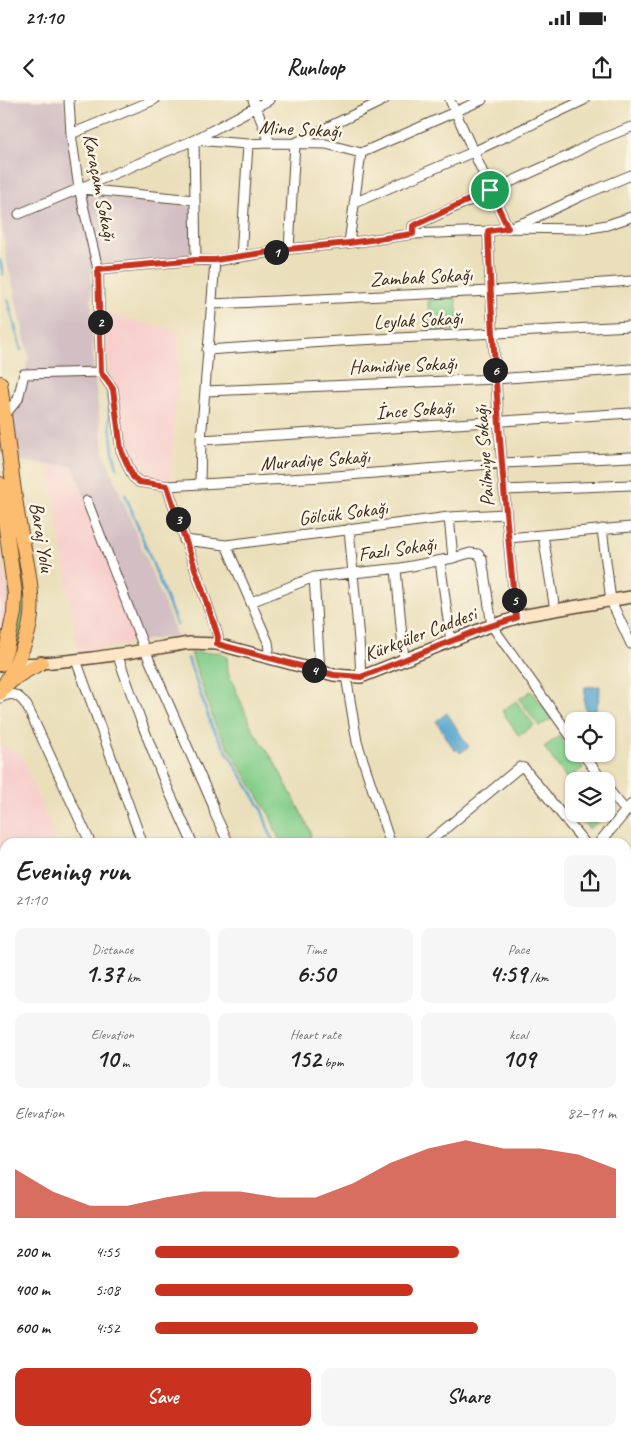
<!DOCTYPE html>
<html lang="en">
<head>
<meta charset="utf-8">
<style>
	body { margin:0; font-family:Caveat,sans-serif; background:#f6f6f6; color:#222; height:100vh; display:flex; flex-direction:column; font-size:19px; white-space:nowrap }
	* { box-sizing:border-box; margin:0 }
	p { font-size:16px; color:#767676 }
	.icon { flex:none; width:28px; height:28px; fill:none; stroke:currentColor; stroke-width:2; stroke-linecap:round; stroke-linejoin:round }
	.map { position:relative; flex:1; overflow:hidden }
	.side { position:absolute; left:0px; top:738px; width:631px; height:598px; display:flex; flex-direction:column; background:#fff; border-radius:15px 15px 0 0; box-shadow:0 1px 4px #0004 }
	.side>* { flex:none }
	.fabs { position:absolute; left:565px; top:612px; display:grid; gap:10px }
	.fabs a { display:grid; place-items:center; width:50px; height:50px; border-radius:10px; background:#fff; box-shadow:0 1px 4px #0004; font-size:25px }
	.pin { position:absolute; display:grid; place-items:center; width:42px; height:42px; color:#fff; margin:-21px; border:2px solid #fff; border-radius:50%; box-shadow:0 1px 5px #0007 }
	.km { position:absolute; width:25px; height:25px; margin:-12px; border-radius:50%; background:#222; color:#fff; font-size:14px; line-height:25px; text-align:center }
	.round { display:grid; place-items:center; flex:none; width:52px; height:52px; border-radius:10px; background:#f6f6f6 }
	.summary { display:flex; align-items:center; justify-content:space-between; height:85px; padding:0 15px }
	h1 { font-size:28px; font-weight:800; line-height:38px }
	.figures { display:grid; grid-template-columns:repeat(3,1fr); gap:8px; height:85px; padding:5px 15px }
	.figures div { display:grid; align-content:center; border-radius:10px; background:#f6f6f6; text-align:center }
	.figures b { font-size:25px; font-weight:800 }
	.figures small { font-size:14px; font-weight:400 }
	.figures p { font-size:14px }
	.chart { height:140px; padding:10px 15px }
	.chart p { display:flex; justify-content:space-between }
	.chart svg { width:100%; height:90px; margin-top:5px; fill:#c8321e; opacity:.7 }
	.button { display:flex; gap:10px; margin-top:auto; padding:10px 15px }
	.button a { flex:1; height:58px; border-radius:10px; background:#c8321e; color:#fff; font-size:20px; font-weight:800; line-height:58px; text-align:center }
	.button a+a { background:#f6f6f6; color:#222 }
	ul { padding:0 15px; list-style:none; font-size:16px }
	li { display:grid; grid-template-columns:80px 60px 1fr; align-items:center; height:38px }
	li i { height:12px; border-radius:6px; background:#c8321e }
	.status { display:flex; justify-content:space-between; align-items:center; height:35px; padding:0 25px; background:#fff; direction:ltr }
	.status svg { height:14px; fill:currentColor }
	header { display:flex; justify-content:space-between; align-items:center; height:65px; padding:0 15px; background:#fff; font-size:22px; font-weight:800 }
	.map>svg:first-child { display:block }
</style>
</head>
<body>
<div class="status"><b>21:10</b><svg viewBox="0 0 49 12"><path d="M0 12V9h3v3zM5 12V6h3v6zM10 12V3h3v9zM15 12V0h3v12zM26 1h20v11H26zM47 4h2v5h-2z"/></svg></div>
<header><svg class="icon" aria-label="back" viewBox="0 0 24 24"><path d="M15 5l-7 7 7 7"/></svg>Runloop<svg class="icon" aria-label="share" viewBox="0 0 24 24"><path d="M12 15V3M7 8l5-5 5 5M5 13v7h14v-7"/></svg></header>
<div class="map">
<svg width="631" height="1335" viewBox="0 0 631 1335">
	<rect width="100%" height="100%" fill="#fcf5e5"/>
	<filter id="ink" filterUnits="userSpaceOnUse"><feTurbulence type="fractalNoise" baseFrequency=".02" numOctaves="2"/><feDisplacementMap in="SourceGraphic" scale="10" xChannelSelector="R" yChannelSelector="G"/><feConvolveMatrix kernelMatrix="1 2 1 2 8 2 1 2 1" color-interpolation-filters="sRGB"/></filter>
	<filter id="wash" filterUnits="userSpaceOnUse"><feTurbulence type="fractalNoise" baseFrequency=".0096" numOctaves="4" result="noise"/><feDisplacementMap in="SourceGraphic" scale="20" xChannelSelector="R" yChannelSelector="G"/><feGaussianBlur stdDeviation="1.12" result="paint"/><feColorMatrix in="noise" values="0 0 0 0 0 0 0 0 0 0 0 0 0 0 0 0 0 1.4 0 .05"/><feComposite in="paint" operator="in"/></filter>
	<g filter="url(#wash)">
		<rect width="100%" height="100%" fill="#eadfba"/>
		<path fill="#f7d0cd" d="M105 213 179 231 171 379 156 382 140 375 124 339 118 286 108 273Z
			M49 365 73 366 141 541 78 554Z
			M0 441 2 461 10 497 6 531 0 543Z
			M0 644 21 656 57 742H5V810L0 802Z
			M112 1330H288L284 1335H112L109 1333Z
			M378 1330H470L471 1335H376Z"/>
		<path fill="#d2bec3" d="M0 0H64L76 94 194 107 190 158 91 168 93 266 104 353 177 536 141 541 73 366 49 365 14 360 12 317 29 256 7 161 0 109Z"/>
		<path fill="#84ce8b" stroke="#607c54" d="M456 198 459 230 430 232 428 200Z
			M10 397 24 494V522L13 560 9 558Z
			M220 552 227 557 228 572 253 630 274 661 310 730 311 742H280L270 716 215 625 191 553Z
			M531 591 552 619 539 626 519 599Z
			M516 601 534 625 519 636 502 611Z
			M559 636 583 668 567 679 544 647Z
			M606 697 615 709 589 729 577 714H606Z"/>
		<path fill="#55a5cf" stroke="#486876" d="M600 586C600 599 597 612 588 621L584 602 585 587Z
			M447 613 469 647 460 653 458 649 455 651 436 621Z"/>
		<g fill="none" stroke-linecap="round" stroke-linejoin="round">
			<path stroke="#55a5cf" stroke-width="2.5" d="M0 160 3 174
				M8 200 21 250
				M107 293 113 352 117 367
				M125 394 177 525
				M188 558 212 627 261 708 273 742"/>
		</g>
	</g>
	<g filter="url(#ink)">
		<g fill="none" stroke-linecap="round" stroke-linejoin="round">
			<defs>
				<path id="minor" d="M69 0 71 34 79 88 98 169 101 272 113 289 121 350 133 377 139 382 167 386 323 377 503 363 631 357
					M253 0 270 43
					M450 0 508 128 528 121 581 96 631 75
					M71 34 154 0
					M81 89 195 100
					M354 103 473 52 584 0
					M19 114 194 40 269 0
					M488 131C493 260 503 390 516 518
					M413 134V126L570 55 594 42 631 27
					M349 143 361 53
					M289 149 295 43 384 0
					M241 157 248 44
					M196 160 194 40 248 44 270 43 326 44 361 53 482 0
					M98 169 196 160 215 161 289 149 349 143 413 134 488 131 508 128 584 129 607 125 631 117
					M212 204 490 191 631 181
					M207 250 339 241 631 226
					M205 291 496 279 631 269
					M4 316 18 299 24 274 101 272
					M201 340 631 313
					M200 384 201 340 215 161
					M167 386 216 530 218 537 217 544
					M504 390 631 385
					M87 401 145 550 213 705 215 714 228 742
					M449 417 453 458
					M349 429 359 540 361 577
					M602 429 611 501 631 544
					M543 435 555 510
					M508 438 631 427
					M184 440 226 445 411 422 449 417 505 414
					M226 445 268 542 269 549 267 557
					M440 461 451 542
					M396 469 404 560
					M314 477 320 571
					M251 502 314 477 401 468 453 458 470 453 478 454 482 459 492 526 574 641
					M117 554 141 621 163 678 192 742
					M76 560 142 742
					M346 576 357 642 390 742
					M0 598C13 591 19 595 27 606L90 742
					M583 654 603 681
					M606 686 616 699 626 711
					M429 742 520 667 524 668 584 742
					M626 790 631 785
					M626 823 631 827
					M626 856 631 850
					M626 1038H631
					M0 1221 5 1230
					M0 1316 5 1325
					M58 1330 60 1335
					M340 1330 349 1335
					M294 1335 297 1330"/>
				<path id="tertiary" d="M600 742 631 705
					M626 1051 631 1050
					M0 1158 5 1155
					M475 1330V1335
					M513 1330 514 1335
					M103 1335 106 1330"/>
				<path id="secondary" d="M15 564C74 563 132 552 190 543L217 544 334 575 361 577 484 528 526 515 631 497"/>
				<path id="primary" d="M0 283C6 328 11 373 18 418 23 447 34 487 31 516 28 544 13 569 0 593
					M0 384 15 494 14 513 10 532 6 550 0 564
					M6 586C16 575 28 570 41 563"/>
			</defs>
			<use href="#minor" stroke="#554535" stroke-width="11"/>
			<use href="#tertiary" stroke="#554535" stroke-width="12"/>
			<use href="#secondary" stroke="#554535" stroke-width="14"/>
			<use href="#primary" stroke="#554535" stroke-width="16"/>
			<use href="#minor" stroke="#fff" stroke-width="9"/>
			<use href="#tertiary" stroke="#fff" stroke-width="10"/>
			<use href="#secondary" stroke="#fee5c5" stroke-width="11"/>
			<use href="#primary" stroke="#fcbd6f" stroke-width="14"/>
		</g>
	</g>
	<g fill="none" stroke-linecap="round" stroke-linejoin="round" filter="url(#ink)">
		<defs>
			<path id="route" d="M490 90 508 128 488 131C493 260 503 390 516 518L484 528 361 577 334 575 217 544 218 537 216 530 167 386 139 382 133 377 121 350 113 289 101 272 98 169 196 160H215L289 149 349 143 413 134V126Z"/>
		</defs>
		<use href="#route" stroke="#fff" stroke-width="10"/>
		<use href="#route" stroke="#c8321e" stroke-width="6"/>
	</g>
	<g text-anchor="middle" dominant-baseline="central" stroke-width="5" stroke-linejoin="round" paint-order="stroke">
		<g font-size="20" fill="#3b2a1e" stroke="#fcf5e5">
			<text transform="translate(300 29) rotate(3)">Mine Sokağı</text>
			<text transform="translate(100 87) rotate(79)">Karaçam Sokağı</text>
			<text transform="translate(421 177) rotate(-3)">Zambak Sokağı</text>
			<text transform="translate(418 220) rotate(-3)">Leylak Sokağı</text>
			<text transform="translate(403 265) rotate(-2)">Hamidiye Sokağı</text>
			<text transform="translate(415 310) rotate(-4)">İnce Sokağı</text>
			<text transform="translate(484 356) rotate(-94)">Pailmiye Sokağı</text>
			<text transform="translate(315 360) rotate(-4)">Muradiye Sokağı</text>
			<text transform="translate(343 413) rotate(-7)">Gölcük Sokağı</text>
			<text transform="translate(42 437) rotate(81)">Baraj Yolu</text>
			<text transform="translate(397 449) rotate(-8)">Fazlı Sokağı</text>
			<text transform="translate(420 534) rotate(-21)">Kürkçüler Caddesi</text>
		</g>
	</g>
</svg>
<div class="fabs">
<a><svg class="icon" aria-label="locate" viewBox="0 0 24 24"><circle cx="12" cy="12" r="6"/><path d="M12 2v4M12 18v4M2 12h4M18 12h4"/></svg></a>
<a><svg class="icon" aria-label="layers" viewBox="0 0 24 24"><path d="M12 4l9 5-9 5-9-5zM3 14l9 5 9-5"/></svg></a>
</div>
<div class="pin" style="left:490px;top:90px;background:#1e9e55"><svg class="icon" aria-label="arrive" viewBox="0 0 24 24"><path d="M6 21V4h12l-3 4 3 4H6"/></svg></div>
<b class="km" style="left:276px;top:152px">1</b>
<b class="km" style="left:100px;top:222px">2</b>
<b class="km" style="left:178px;top:419px">3</b>
<b class="km" style="left:314px;top:570px">4</b>
<b class="km" style="left:514px;top:500px">5</b>
<b class="km" style="left:495px;top:270px">6</b>
<section class="side">
<div class="summary"><div><h1>Evening run</h1><p>21:10</p></div><a class="round"><svg class="icon" aria-label="share" viewBox="0 0 24 24"><path d="M12 15V3M7 8l5-5 5 5M5 13v7h14v-7"/></svg></a></div>
<div class="figures">
<div><p>Distance</p><b>1.37<small> km</small></b></div>
<div><p>Time</p><b>6:50</b></div>
<div><p>Pace</p><b>4:59<small> /km</small></b></div>
</div>
<div class="figures">
<div><p>Elevation</p><b>10<small> m</small></b></div>
<div><p>Heart rate</p><b>152<small> bpm</small></b></div>
<div><p>kcal</p><b>109</b></div>
</div>
<div class="chart"><p><span>Elevation</span>82–91 m</p>
<svg viewBox="0 0 160 44" preserveAspectRatio="none"><path d="M0 44V20L10 31L20 38L30 38L40 34L50 31L60 31L70 34L80 34L90 27L100 17L110 10L120 6L130 10L140 10L150 13L160 20V44z"/></svg>
</div>
<ul>
<li><b>200 m</b>4:55<i style="width:66%"></i></li>
<li><b>400 m</b>5:08<i style="width:56%"></i></li>
<li><b>600 m</b>4:52<i style="width:70%"></i></li>
</ul>
<div class="button"><a>Save</a><a>Share</a></div>
</section>
</div>
</body>
</html>
